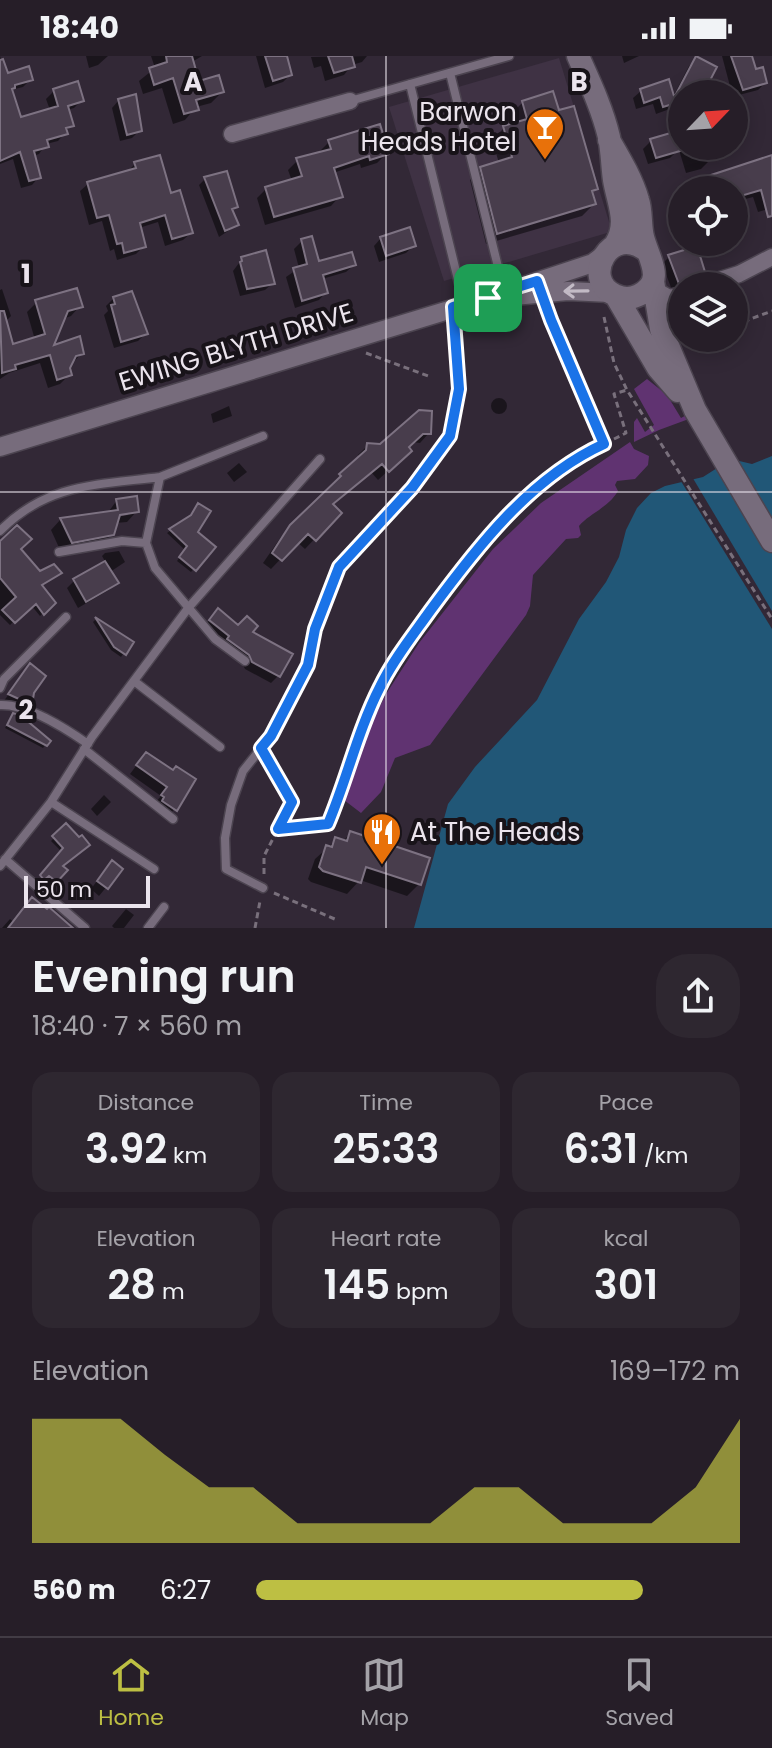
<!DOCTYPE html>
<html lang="en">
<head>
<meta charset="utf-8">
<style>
	body { margin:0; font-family:Poppins,sans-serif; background:#2e2730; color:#f1f3f6; height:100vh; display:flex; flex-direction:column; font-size:30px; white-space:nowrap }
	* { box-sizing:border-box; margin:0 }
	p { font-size:26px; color:#a4a2a8 }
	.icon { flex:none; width:44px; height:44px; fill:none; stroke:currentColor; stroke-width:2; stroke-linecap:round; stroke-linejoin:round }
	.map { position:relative; height:872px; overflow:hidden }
	.side { display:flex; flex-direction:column; background:#261e28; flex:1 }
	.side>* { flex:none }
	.needle { width:52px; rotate:65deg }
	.fabs { position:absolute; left:668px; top:24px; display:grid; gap:16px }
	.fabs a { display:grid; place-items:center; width:80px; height:80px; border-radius:50%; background:#261e28; box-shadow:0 4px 20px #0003,0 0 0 2px #423c45; font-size:40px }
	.scale { position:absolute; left:24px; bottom:20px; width:126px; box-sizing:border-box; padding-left:8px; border:4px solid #ebe4ed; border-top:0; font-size:22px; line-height:28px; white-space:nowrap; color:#ebe4ed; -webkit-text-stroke:6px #181319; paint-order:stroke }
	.pin { position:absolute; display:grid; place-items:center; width:68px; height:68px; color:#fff; margin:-34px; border-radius:16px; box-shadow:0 4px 12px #0006 }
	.round { display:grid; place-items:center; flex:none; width:84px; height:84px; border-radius:32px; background:#2e2730 }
	.headline { display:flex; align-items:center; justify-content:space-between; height:136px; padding:0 32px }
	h1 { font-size:44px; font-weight:600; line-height:60px }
	.stats { display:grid; grid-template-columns:repeat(3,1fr); gap:12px; height:136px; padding:8px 32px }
	.stats div { display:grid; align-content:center; border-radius:20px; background:#2e2730; text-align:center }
	.stats b { font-size:40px; font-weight:600 }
	.stats small { font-size:22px; font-weight:400 }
	.stats p { font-size:22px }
	.chart { height:224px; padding:16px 32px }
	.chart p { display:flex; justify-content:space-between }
	.chart svg { width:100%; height:144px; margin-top:8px; fill:#bdbf43; opacity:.7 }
	ul { padding:0 32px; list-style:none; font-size:26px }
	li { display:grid; grid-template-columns:128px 96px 1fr; align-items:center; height:60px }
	li i { height:20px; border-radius:10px; background:#bdbf43 }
	.status { display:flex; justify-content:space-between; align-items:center; height:56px; padding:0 40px; background:#261e28; direction:ltr }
	.status svg { height:22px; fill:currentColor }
	.dock { display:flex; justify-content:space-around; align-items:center; height:112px; border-top:2px solid #423c45; background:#261e28; font-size:22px; color:#a4a2a8 }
	.dock a { display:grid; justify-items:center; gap:4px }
	.dock .active { color:#bdbf43 }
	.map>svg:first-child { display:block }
</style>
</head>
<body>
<div class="status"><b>18:40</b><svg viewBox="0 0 49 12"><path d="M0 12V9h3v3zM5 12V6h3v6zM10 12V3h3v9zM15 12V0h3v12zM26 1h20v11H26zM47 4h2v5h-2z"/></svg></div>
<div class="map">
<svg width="772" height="872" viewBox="0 0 772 872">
	<rect width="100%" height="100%" fill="#322836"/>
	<path fill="#3f3244" d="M559 2 610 169 607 177 444 225 389 51Z"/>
	<path fill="#603371" d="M647 323 667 339 681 362 701 351 705 357 659 374 634 386V366L637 362 645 376 654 369 634 333Z
		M630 386 634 393 649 400 648 409 635 423 617 425 615 429 618 435C608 452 590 457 579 470L581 479 578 482 566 483 533 519 530 550 526 559 430 689 395 702 381 736 361 757 344 744 361 689 386 638 419 587 493 493 541 447Z"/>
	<path fill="#215777" d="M772 400V872H414L448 748 475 711 537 644 579 563 606 526 619 501 626 474 637 452 651 437 665 430 703 421 725 407 735 404 752 408Z"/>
	<path fill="#322836" d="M691 419 772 555V573L679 422Z"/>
	<path fill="#0007" fill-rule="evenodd" d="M0 0 6 20 31 23 23 31 11 34 20 63 50 54 46 43 54 35 82 44 74 52 67 54 71 69 65 77 58 85 46 88 39 98 33 100 39 121 32 129 21 132 13 103 0 108Z
		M86 0H108L98 9 89 12Z
		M151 0H202L192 6 198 28 222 36 211 47 196 51 185 64 173 68 162 32 143 38 139 25 155 12Z
		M256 0H284L290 19 283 26 265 32Z
		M367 0 362 6 352 9 344 19 325 25 321 10 314 12 311 1Z
		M622 0H639L624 7Z
		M722 0H750L754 15 765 27 758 34 735 40 734 34H731Z
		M696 3 705 30 718 38H682V55L675 51 656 58 653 48 636 53 633 42 641 35 673 41 689 10Z
		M119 44 140 74 132 82 120 85 112 52Z
		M523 46 558 57 596 132 591 138 594 148 582 160 486 188 470 124 481 112 499 107 492 84 504 72 514 69 511 58Z
		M651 85 678 94 670 102 648 108 643 93Z
		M329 86 387 97 377 107 361 112 360 108 333 117 340 140 331 150 265 169 257 142 266 133 292 125 288 114 298 104 321 98 320 95Z
		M684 90H703L709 105 701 113 686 117 679 94Z
		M772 105V152L758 156 753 141 734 146V134H699L698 130 706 123Z
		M135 108 170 140 191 177 183 184 165 190 158 166 139 172 144 190 136 198 117 204 114 193 110 195 102 165 89 169 80 135 88 128 128 115Z
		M205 123 236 150 231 156 237 169 219 181 199 129Z
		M682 147V186H696L680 191 669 156Z
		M381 182 414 189 406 197 379 206 374 190Z
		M302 185 318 208 354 209 346 216 322 223 326 236 319 244 295 252 286 221 299 212 294 193Z
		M669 201 703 215 695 223 672 234 662 208Z
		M242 203 273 227 265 234 240 240 233 215Z
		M2 233 11 260 5 266 12 291 35 284 27 256 37 246 80 250 71 260 63 263 51 292 82 297 68 312 70 318 60 328 48 332 40 307 9 317 0 323V234Z
		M114 242 145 278 138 285 114 292 104 259 108 255 106 250Z
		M491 350a8 8 0 1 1 16 0a8 8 0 1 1-16 0Z
		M229 350 232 360 213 367 211 358Z
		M419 356 429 377 420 387 412 386 400 404 378 424 371 416 331 449 339 457 305 493 297 486 271 513 263 507 281 481 333 431 331 429 358 405V399L368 389 381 390Z
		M239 407 247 416 234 426 227 417Z
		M117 444 137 455 127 466 115 467 112 478 101 489 61 496 51 474 61 463 107 458ZM128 455V459L110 462Z
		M189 462 195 476 213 491 191 516 177 505 185 494 167 477Z
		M0 486 19 493 53 547 40 560 31 549 10 569 0 559Z
		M119 495 125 506 110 516 116 527 109 534 78 552 67 532 74 525 106 507 102 500 105 497Z
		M211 562 238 572 279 619 271 627 245 613 242 607 203 572Z
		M95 564 131 587 121 601 111 594 93 566Z
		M30 610 31 647 23 655 3 646Z
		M13 660 46 688 43 692 5 672Z
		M139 706 194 723 168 762 155 747 161 740 130 718Z
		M104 739 111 746 97 760 91 753Z
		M66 770 84 792 60 810 65 814 52 828 45 822 40 825 39 824 62 796 51 785Z
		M350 778 419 828 407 840 360 824 347 838 311 826 308 823 315 803 336 784 342 786Z
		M121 813 99 840 91 833 105 814Z
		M126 853 134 859 124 872H114L112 870Z
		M10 863 14 866 69 872H2Z"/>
	<path fill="#483d4c" stroke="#7d7282" stroke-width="2" d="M166 0H192L199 25 219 19 224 36 196 44 199 54 184 58 173 22 154 29 149 12 167 6Z
		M265 0H287L292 19 273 25Z
		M328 0H352L355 11 334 17Z
		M696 0 717 11 703 38H676Z
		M731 0H752L756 13 763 11 767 27 743 34Z
		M3 3 8 17 29 10 33 24 15 29V32L12 33 21 61 58 50 53 33 78 25 84 45 68 50 74 70 66 72 68 78 47 84 49 91 34 95 41 122 29 125 20 96 0 105V4Z
		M669 23 676 47 663 51 660 41 644 47 640 33Z
		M553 35 559 54 574 50 598 133 592 135 596 148 497 178 480 111 512 101 503 70 527 63 522 45Z
		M136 38 142 75 127 79 118 43Z
		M380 68 389 98 370 104 369 100 334 112 343 141 274 161 265 131 302 120 296 102 331 93 328 84Z
		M674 76 680 95 656 102 650 83Z
		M160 99 171 137 180 134 193 177 172 183 165 159 140 167 146 191 124 197 122 187 117 188 109 159 97 162 87 126 136 112 134 106Z
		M772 99V160L768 161 761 134 734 142V134H708L705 121Z
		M227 115 238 151 232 153 239 169 225 175 204 121Z
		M410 171 416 190 386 200 380 181Z
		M312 180 319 205 352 196 356 209 323 219 328 237 302 245 293 212 307 208 301 183Z
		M697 190 705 216 679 228 668 199Z
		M266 194 275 228 247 233 240 206 242 205 241 201Z
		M77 232 83 251 68 255 54 289 80 280 84 298 76 300 70 312 72 319 57 324 50 299 15 309 16 313 2 317 0 255H4L13 288 45 278 35 244Z
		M132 235 148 278 121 286 111 249 115 248 113 241Z
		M419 354 432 355 431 378H423L409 391 412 395 389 416 382 408 333 448 342 457 316 485 308 478 282 505 272 497 290 469 341 420 339 418 366 394 367 387 380 388Z
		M137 440 139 456 120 459 114 479 72 487 60 462 118 454 116 443Z
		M198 447 211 455 198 476 216 491 196 515 179 501 187 490 169 473 191 459Z
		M17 469 32 483 21 493 40 515 54 508 62 517 42 529 56 547 44 559 36 548 15 567 2 554 16 541 0 522V485Z
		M105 505 119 527 86 546 73 523Z
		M218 552 238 569 247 560 258 570 253 576 293 598 280 621 252 606 249 599 227 583 229 580 209 564Z
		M95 561 134 586 126 599 114 591Z
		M30 607 46 620 34 637 32 649 8 638Z
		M13 657 26 661 25 663 51 685 47 690 7 669Z
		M146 696 173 714 176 710 196 723 177 755 162 745 164 741 161 739 167 731 136 709Z
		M66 767 79 781 82 779 90 789 63 810 68 814 57 826 49 820 44 824 40 819 63 792 52 780Z
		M350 775 430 802 421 829 366 811 361 827 323 815 319 811 326 789 332 791 335 781 347 785Z
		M112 804 123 813 108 833 97 825Z
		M32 841 47 853 49 851 73 872H8Z"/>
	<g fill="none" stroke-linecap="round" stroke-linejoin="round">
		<defs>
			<path id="service" d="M450 17 504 235
				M410 28 464 248
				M350 45 509 0
				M541 238 604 388
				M0 475C47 427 98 429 160 421
				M59 496 122 485 146 487
				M245 605 215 583 155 512 146 487 160 421 263 380
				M134 625 220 691
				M0 632 4 623 66 561
				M0 649C28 648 65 672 88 688
				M84 693 173 763
				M51 746 154 813
				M5 803 85 872
				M0 810 51 746 92 681 189 551 320 403
				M263 832 226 813 225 782 231 749 243 715 271 680 308 609 315 573 339 511 412 432 450 380 459 333 453 252
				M148 872 164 851"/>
			<path id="minor" d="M232 78 350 45
				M701 230 739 218 772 201
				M655 234 669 242 682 239
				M661 273 682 265"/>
			<path id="tertiary" d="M514 240 568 235 610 237
				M0 391 488 242 593 207 605 198"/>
			<path id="secondary" d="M578 0C590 27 602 52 609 81 612 95 612 110 614 124 618 148 629 167 615 189
				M609 84C620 103 632 123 638 144 642 156 640 169 643 181 648 202 667 225 639 239 631 243 623 243 615 239 580 224 610 165 648 196
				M653 225 661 273 695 354 772 485
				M616 240 658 312 678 335"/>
		</defs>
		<use href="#service" stroke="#4c4450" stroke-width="11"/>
		<use href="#minor" stroke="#4c4450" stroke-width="19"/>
		<use href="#tertiary" stroke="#4c4450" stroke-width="21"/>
		<use href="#secondary" stroke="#4c4450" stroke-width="25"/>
		<path stroke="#79707c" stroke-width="3" stroke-dasharray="6 4" stroke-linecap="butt" d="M604 261 614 307 627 334 772 563
			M734 269 772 255
			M366 297 431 321
			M614 383 626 377 614 338 627 334
			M278 773 328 768 380 631 410 583 495 471 541 429 593 393
			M264 818V800L292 746 267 702
			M274 837 337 864
			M255 872 260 845"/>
		<use href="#service" stroke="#776c7c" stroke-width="8"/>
		<use href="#minor" stroke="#776c7c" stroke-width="16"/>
		<use href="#tertiary" stroke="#776c7c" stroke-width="18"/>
		<use href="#secondary" stroke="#776c7c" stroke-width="22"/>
	</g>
	<defs><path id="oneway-shaft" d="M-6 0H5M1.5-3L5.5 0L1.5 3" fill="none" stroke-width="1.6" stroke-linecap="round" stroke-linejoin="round" transform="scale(2)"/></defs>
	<use stroke="#c2bac5" href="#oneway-shaft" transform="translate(576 235) rotate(179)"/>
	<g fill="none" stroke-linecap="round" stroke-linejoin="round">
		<defs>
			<path id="route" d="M537 225 551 264 604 388C530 422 477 491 430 555 413 579 393 604 380 631 358 674 347 723 328 768L278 773 292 746 261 692 271 680 308 609 315 573 339 511 412 432 450 380 459 333 453 251Z"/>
		</defs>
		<use href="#route" stroke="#fff" stroke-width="16"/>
		<use href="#route" stroke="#1a73e8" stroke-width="10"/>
	</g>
	<path fill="none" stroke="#ebe4ed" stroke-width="2" stroke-opacity="0.55" d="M386 0V872M0 436H772"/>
	<defs>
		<symbol id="bar-pin" viewBox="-11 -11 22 30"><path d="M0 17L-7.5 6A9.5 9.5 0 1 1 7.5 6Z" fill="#e8710a" stroke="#181319"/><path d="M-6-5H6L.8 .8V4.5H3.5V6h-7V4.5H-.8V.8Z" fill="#fff"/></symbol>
		<symbol id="restaurant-pin" viewBox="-11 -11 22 30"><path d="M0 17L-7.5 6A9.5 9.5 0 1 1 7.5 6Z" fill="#e8710a" stroke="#181319"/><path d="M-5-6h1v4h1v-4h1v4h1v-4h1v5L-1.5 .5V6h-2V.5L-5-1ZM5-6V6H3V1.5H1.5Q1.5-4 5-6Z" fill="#fff"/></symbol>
	</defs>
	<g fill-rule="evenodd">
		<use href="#bar-pin" x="523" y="49" width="44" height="60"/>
		<use href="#restaurant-pin" x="360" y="754" width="44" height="60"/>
	</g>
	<g text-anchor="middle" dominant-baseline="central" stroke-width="8" stroke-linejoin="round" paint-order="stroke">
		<g font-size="26" fill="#ebe4ed" stroke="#181319" text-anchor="end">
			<text x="517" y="56">Barwon<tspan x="517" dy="30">Heads Hotel</tspan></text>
			<text x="410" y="776" text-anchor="start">At The Heads</text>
		</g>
		<g font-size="26" fill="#ebe4ed" stroke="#181319">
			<text transform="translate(236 291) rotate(-17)">EWING BLYTH DRIVE</text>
		</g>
	</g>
	<g font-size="26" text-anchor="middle" font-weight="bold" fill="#ebe4ed" stroke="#181319" stroke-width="8" stroke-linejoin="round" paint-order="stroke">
		<text x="193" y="35">A</text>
		<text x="579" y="35">B</text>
		<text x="26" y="227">1</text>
		<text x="26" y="663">2</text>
	</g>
</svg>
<div class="fabs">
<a><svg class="needle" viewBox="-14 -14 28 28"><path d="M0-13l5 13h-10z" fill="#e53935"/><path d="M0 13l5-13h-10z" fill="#a4a2a8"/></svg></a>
<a><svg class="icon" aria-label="locate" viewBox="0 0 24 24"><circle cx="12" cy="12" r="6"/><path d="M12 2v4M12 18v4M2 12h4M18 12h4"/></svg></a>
<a><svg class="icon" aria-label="layers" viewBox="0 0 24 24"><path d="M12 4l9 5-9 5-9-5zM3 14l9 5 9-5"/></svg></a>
</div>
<div class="scale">50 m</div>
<div class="pin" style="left:488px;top:242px;background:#1e9e55"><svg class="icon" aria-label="arrive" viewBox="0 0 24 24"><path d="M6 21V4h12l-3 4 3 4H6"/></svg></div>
</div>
<section class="side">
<div class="headline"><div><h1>Evening run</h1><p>18:40 · 7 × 560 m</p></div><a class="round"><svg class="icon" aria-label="share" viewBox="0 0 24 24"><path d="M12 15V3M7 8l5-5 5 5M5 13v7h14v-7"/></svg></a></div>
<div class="stats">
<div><p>Distance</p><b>3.92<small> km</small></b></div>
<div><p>Time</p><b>25:33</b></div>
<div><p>Pace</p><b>6:31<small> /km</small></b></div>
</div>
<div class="stats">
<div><p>Elevation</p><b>28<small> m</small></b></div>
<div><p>Heart rate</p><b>145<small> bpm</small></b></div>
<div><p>kcal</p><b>301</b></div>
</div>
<div class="chart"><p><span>Elevation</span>169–172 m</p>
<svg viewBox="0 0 160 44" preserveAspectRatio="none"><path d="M0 44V6L10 6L20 6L30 17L40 27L50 27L60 38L70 38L80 38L90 38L100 27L110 27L120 38L130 38L140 38L150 27L160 6V44z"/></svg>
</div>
<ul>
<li><b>560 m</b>6:27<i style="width:80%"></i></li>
</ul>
</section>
<nav class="dock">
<a class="active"><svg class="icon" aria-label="home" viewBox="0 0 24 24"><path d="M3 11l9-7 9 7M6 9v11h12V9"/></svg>Home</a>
<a><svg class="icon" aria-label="map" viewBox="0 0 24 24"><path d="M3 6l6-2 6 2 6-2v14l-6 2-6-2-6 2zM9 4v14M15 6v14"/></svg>Map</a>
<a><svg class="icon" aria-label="saved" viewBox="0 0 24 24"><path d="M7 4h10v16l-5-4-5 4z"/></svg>Saved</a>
</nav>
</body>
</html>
